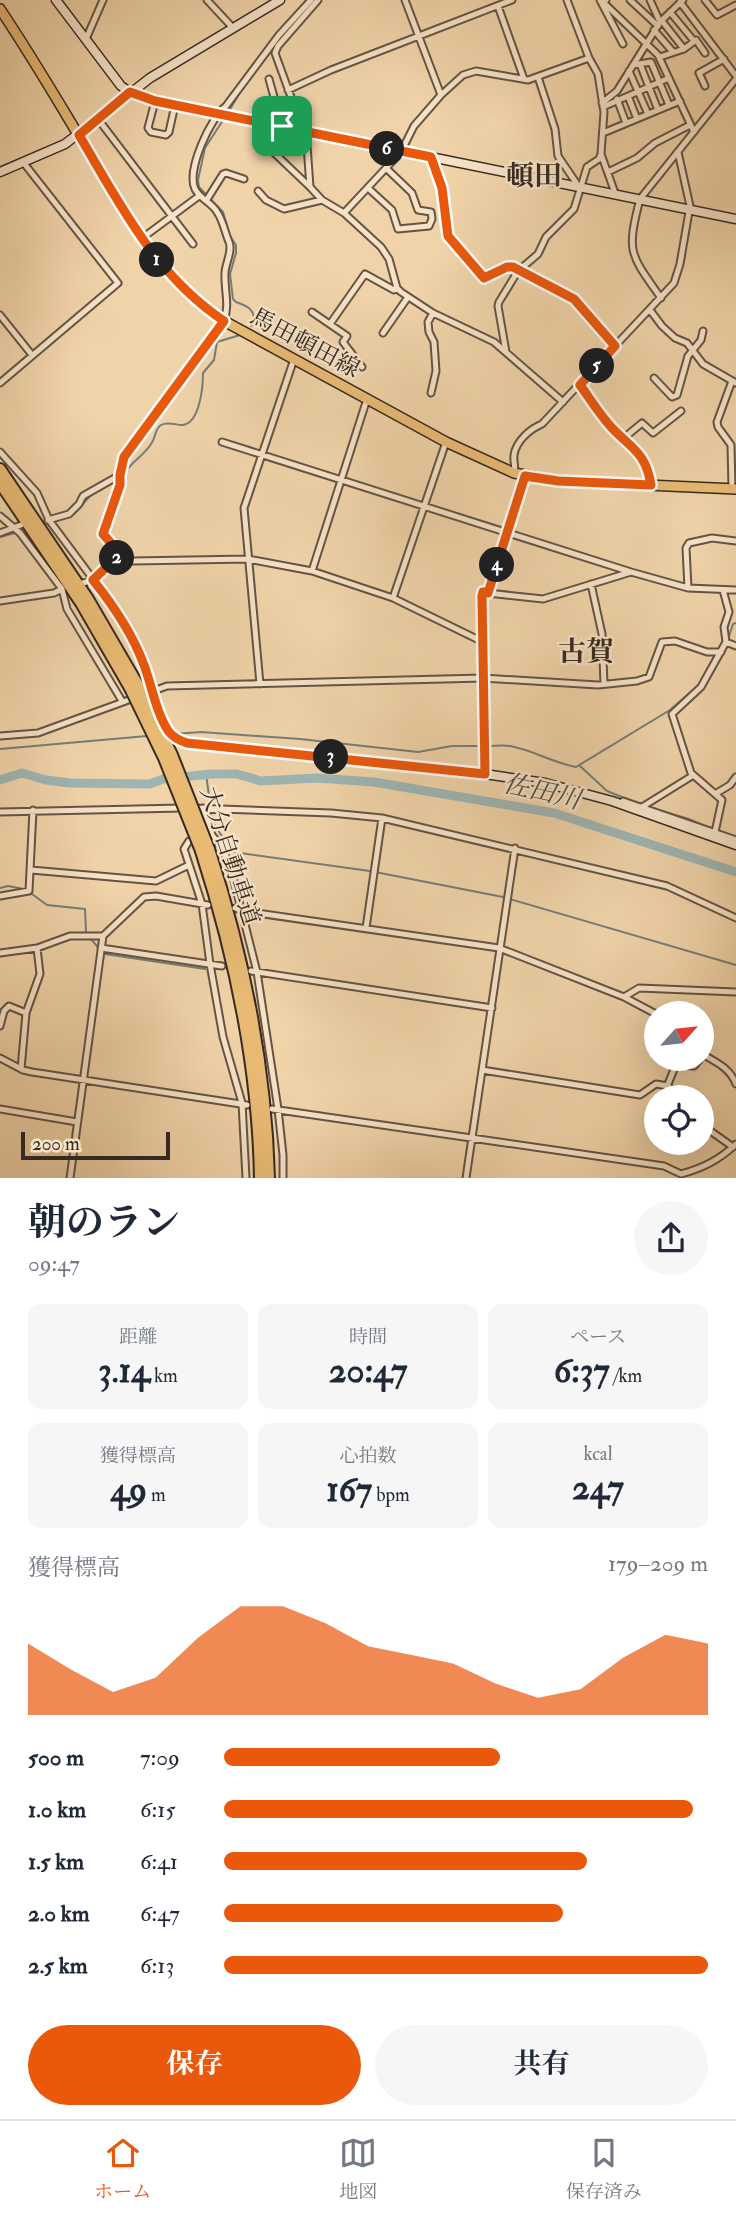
<!DOCTYPE html>
<html lang="ja">
<head>
<meta charset="utf-8">
<style>
	body { margin:0; font-family:"IM FELL Double Pica","Noto Serif JP",serif; background:#f6f6f7; color:#1f2937; height:100vh; display:flex; flex-direction:column; font-size:26px; white-space:nowrap }
	* { box-sizing:border-box; margin:0 }
	p { font-size:23px; color:#747a83 }
	.icon { flex:none; width:38px; height:38px; fill:none; stroke:currentColor; stroke-width:2; stroke-linecap:round; stroke-linejoin:round }
	.map { position:relative; height:1178px; overflow:hidden }
	.details { display:flex; flex-direction:column; background:#fff; flex:1 }
	.details>* { flex:none }
	.needle { width:46px; rotate:63deg }
	.tools { position:absolute; left:644px; top:1001px; display:grid; gap:14px }
	.tools a { display:grid; place-items:center; width:70px; height:70px; border-radius:50%; background:#fff; box-shadow:0 7px 28px #0002; font-size:35px }
	.scale { position:absolute; left:21px; bottom:18px; width:149px; box-sizing:border-box; padding-left:7px; border:4px solid #372a21; border-top:0; font-size:19px; line-height:24px; white-space:nowrap; color:#372a21; -webkit-text-stroke:5px #f5e2c7; paint-order:stroke }
	.pin { position:absolute; display:grid; place-items:center; width:60px; height:60px; color:#fff; margin:-30px; border-radius:14px; box-shadow:0 4px 10px #0006 }
	.km { position:absolute; width:35px; height:35px; margin:-18px; border-radius:50%; background:#222; color:#fff; font-size:19px; line-height:35px; text-align:center }
	.round { display:grid; place-items:center; flex:none; width:74px; height:74px; border-radius:37px; background:#f6f6f7 }
	.summary { display:flex; align-items:center; justify-content:space-between; height:119px; padding:0 28px }
	h1 { font-size:38px; font-weight:700; line-height:52px }
	.stats { display:grid; grid-template-columns:repeat(3,1fr); gap:10px; height:119px; padding:7px 28px }
	.stats div { display:grid; align-content:center; border-radius:14px; background:#f6f6f7; text-align:center }
	.stats b { font-size:35px; font-weight:700 }
	.stats small { font-size:19px; font-weight:400 }
	.stats p { font-size:19px }
	.chart { height:196px; padding:14px 28px }
	.chart p { display:flex; justify-content:space-between }
	.chart svg { width:100%; height:126px; margin-top:7px; fill:#ea580c; opacity:.7 }
	.primary-button { display:flex; gap:14px; margin-top:auto; padding:14px 28px }
	.primary-button a { flex:1; height:80px; border-radius:42px; background:#ea580c; color:#fff; font-size:28px; font-weight:700; line-height:80px; text-align:center }
	.primary-button a+a { background:#f6f6f7; color:#1f2937 }
	ul { padding:0 28px; list-style:none; font-size:23px }
	li { display:grid; grid-template-columns:112px 84px 1fr; align-items:center; height:52px }
	li i { height:18px; border-radius:9px; background:#ea580c }
	.tab-bar { display:flex; justify-content:space-around; align-items:center; height:98px; border-top:2px solid #e0e1e3; background:#fff; font-size:19px; color:#747a83 }
	.tab-bar a { display:grid; justify-items:center; gap:4px }
	.tab-bar .selected { color:#ea580c }
	.map>svg:first-child { display:block }
</style>
</head>
<body>
<div class="map">
<svg width="736" height="1178" viewBox="0 0 736 1178">
	<rect width="100%" height="100%" fill="#f0d3a9"/>
	<filter id="stains"><feTurbulence type="fractalNoise" baseFrequency=".00286" numOctaves="4"/><feColorMatrix values="0 0 0 0 .2 0 0 0 0 .09 0 0 0 0 .02 0 0 0 .5 -.17"/></filter>
	<radialGradient id="worn" r=".72"><stop offset=".6" stop-color="#630" stop-opacity="0"/><stop offset="1" stop-color="#630" stop-opacity=".3"/></radialGradient>
	<g fill="none" stroke-linecap="round" stroke-linejoin="round">
		<path stroke="#757d79" stroke-width="2" d="M289 28 298 19
			M228 113 243 87
			M225 117 205 148 198 180 199 187 223 212 230 236 236 245V253L230 274 233 299 236 302C248 306 254 309 255 323L251 326
			M123 476C129 463 143 457 151 444 156 438 154 430 161 425 168 421 175 425 182 425 200 424 203 386 203 373L214 360 217 342 240 335
			M96 492 118 480
			M45 525 74 514 91 495
			M0 537 15 533
			M729 636 733 624 736 623
			M174 734 201 732 300 739 418 752 452 746H482
			M487 746C495 746 503 745 510 746 533 750 553 763 576 767L670 710 701 683
			M0 749 147 736
			M580 766 607 791 639 804
			M206 774 209 796
			M648 807 689 819 712 829
			M210 813 215 826 233 852 370 871 503 897 736 965
			M0 888 8 886 24 889
			M32 894 47 905 85 909 86 932
			M89 937 98 947
			M105 954 205 969"/>
		<path stroke="#9eb5b3" stroke-width="9" d="M0 780 22 773 46 780 70 783 150 784 163 779 211 774H237L261 781 317 778 374 782 554 813 736 872"/>
		<defs>
			<path id="street" d="M207 0 233 28
				M311 0 279 35 226 106C211 117 186 170 195 189 200 199 212 203 217 212 223 220 225 233 229 242 233 251 225 264 225 273 224 290 230 304 224 321L124 457 120 475V485L113 500 111 513 104 536 117 550 118 557 133 561 248 559 312 571 393 598 483 642
				M405 0 441 95
				M567 0 589 58 598 74 604 112 601 154 615 193
				M600 0 623 44
				M606 0 603 2 658 55 694 132
				M630 0 658 26
				M650 0 660 22
				M705 0 717 15 736 5
				M680 2 736 76
				M498 6 524 79
				M670 12 694 41
				M662 21 684 49
				M654 30 673 52
				M86 39 103 0
				M660 57 684 49 696 40 705 53
				M640 64 658 110
				M633 65 651 62 669 105
				M629 71 648 114
				M538 77 555 129 558 156 579 187
				M269 79 282 126
				M705 86 699 73 724 59
				M288 90 331 70 512 0
				M628 96 637 119
				M617 99 626 123
				M155 101 148 128 151 132 166 135 169 132 175 105
				M602 103 617 91 660 22 683 0
				M603 107 669 78
				M98 119 193 244
				M303 130 275 53 278 46 318 0
				M306 131 310 187 322 200 344 213 381 247 389 259 397 288 401 292 433 313 494 342 563 402
				M603 133 680 101
				M270 149 310 187
				M431 157 442 188 448 236 484 278 507 267H513L574 299 615 346
				M608 172 637 158 655 143 690 125
				M368 188 392 210 398 229 429 226 432 219 431 212 418 210 412 193 386 168
				M258 191 266 200 284 209 322 200
				M206 201 223 174 226 173 244 179
				M344 213 401 152 414 126 441 95 463 75 476 71 528 80 589 58
				M141 239 199 196
				M661 298C630 254 626 253 640 199L736 79
				M650 310 662 326 675 338 687 343 703 364 736 383
				M312 312 347 336 343 342 362 367
				M0 315 32 355
				M330 324 365 274 394 290 397 288
				M383 333 408 297
				M506 352 498 306 499 302 518 271 538 254 546 237 574 209 587 167 599 159 601 154
				M654 378 672 397 677 395 688 356 701 340 703 331
				M0 383 118 283 23 162
				M580 385C591 400 601 417 614 430 634 450 646 454 651 485
				M431 393 436 371 434 342 429 332 428 322 433 313
				M624 438 642 423 653 433 681 411
				M222 442 631 572 688 588 736 590
				M0 452 37 493 49 520 107 598 143 660 151 690 169 732 179 740 187 743 212 746
				M514 473C516 466 513 462 514 455 516 441 530 429 542 424L674 283 680 264 690 206 678 152
				M732 489 731 445 718 427 717 422 732 381
				M0 516 20 533 62 589 67 609 122 701
				M48 520 69 514 79 504 83 496 120 475
				M0 533 21 525
				M312 571 367 399
				M83 583 93 580 118 557
				M591 584 602 634 604 684
				M688 588 686 548 689 543 712 538 736 541
				M488 593 543 599 631 572
				M393 598 446 442
				M0 601 54 593 62 589
				M726 642 736 646
				M260 684 244 508 294 359
				M0 736 38 733 167 686 483 678 598 685 637 681 649 677 662 642 675 641 707 652H721
				M485 774 482 596 483 592 488 593 525 476
				M715 794 730 785 736 777
				M623 801 736 840
				M642 807 692 776
				M192 808 331 813 382 818 667 886 736 918
				M203 808 212 835 221 846 230 865 257 972 278 1109 283 1155V1178
				M0 812 182 808
				M715 832 722 800 691 773 672 714 701 687 726 642 724 627 729 612 723 590
				M195 839 189 841 184 849 202 904 210 964 223 1037 242 1103 246 1178
				M31 870 156 881 189 865
				M0 896 29 891 33 810
				M235 908 243 911 499 948 624 997 656 1014
				M366 928 382 818
				M101 948 222 966
				M0 953 37 948 70 936H103
				M251 971 492 1008
				M624 997 639 988 736 992
				M0 1026 4 1011 9 1006 26 1013
				M702 1054C716 1062 730 1068 736 1084
				M0 1058 23 1070 32 1072 247 1105
				M21 1069 26 1013 40 974 37 948
				M482 1070 640 1095 656 1084 668 1086 679 1097
				M668 1084 675 1067 680 1065 694 1066 700 1059
				M0 1109 77 1122
				M272 1109 664 1166 681 1174C703 1168 719 1160 736 1144
				M702 1125 733 1147
				M70 1178 103 936 144 897 156 896 208 905
				M466 1178 515 848"/>
			<path id="secondary" d="M56 0 121 86 130 92 155 101 736 219
				M0 172 65 144 150 78 280 0
				M212 746 485 774 545 783 612 801 736 845"/>
			<path id="primary" d="M0 9C31 55 59 103 88 151 127 215 159 278 224 321L446 442 514 473 558 481 736 489"/>
			<path id="highway" d="M0 469 88 599 138 685
				M0 483 81 603 130 688
				M209 849C244 956 266 1065 269 1178
				M201 851C235 957 258 1065 260 1178"/>
		</defs>
		<use href="#street" stroke="#655443" stroke-width="9"/>
		<use href="#secondary" stroke="#372a21" stroke-width="11"/>
		<use href="#primary" stroke="#372a21" stroke-width="12"/>
		<use href="#highway" stroke="#372a21" stroke-width="14"/>
		<use href="#street" stroke="#f5e2c7" stroke-width="5"/>
		<use href="#secondary" stroke="#f5e2c7" stroke-width="8"/>
		<use href="#primary" stroke="#e8ba74" stroke-width="9"/>
		<use href="#highway" stroke="#e8ba74" stroke-width="10"/>
		<defs>
			<path id="highway-bridge" d="M138 685 172 755 209 849
				M130 688 164 758 201 851"/>
		</defs>
		<use href="#highway-bridge" stroke="#372a21" stroke-width="14" stroke-linecap="butt"/>
		<use href="#highway-bridge" stroke="#e8ba74" stroke-width="10"/>
	</g>
	<g fill="none" stroke-linecap="round" stroke-linejoin="round">
		<defs>
			<path id="route" d="M130 92 155 101 431 157 442 188 448 236 484 278 507 267H513L574 299 615 346 580 385C591 400 601 417 614 430 634 450 646 454 651 485L558 481 525 476 488 593 483 592 482 596 485 774 187 743C181 741 173 737 169 732 156 713 152 686 144 665 133 635 113 605 93 580L118 556 117 550 103 534 120 485V475L124 457 224 321C155 275 120 204 79 135Z"/>
		</defs>
		<use href="#route" stroke="#fff" stroke-width="14"/>
		<use href="#route" stroke="#ea580c" stroke-width="9"/>
	</g>
	<g text-anchor="middle" dominant-baseline="central" stroke-width="5" stroke-linejoin="round" paint-order="stroke">
		<g font-size="24" fill="#372a21" stroke="#f5e2c7">
			<text transform="translate(305 343) rotate(28)">馬田頓田線</text>
			<text transform="translate(230 856) rotate(72)">大分自動車道</text>
		</g>
		<g font-size="26" font-style="italic" fill="#514d46" stroke="#f5e2c7">
			<text transform="translate(542 792) rotate(13)">佐田川</text>
		</g>
		<g font-size="28" font-weight="bold" fill="#372a21" stroke="#f5e2c7">
			<text x="534" y="176">頓田</text>
			<text x="586" y="652">古賀</text>
		</g>
	</g>
	<rect width="100%" height="100%" filter="url(#stains)"/>
	<rect width="100%" height="100%" fill="url(#worn)"/>
</svg>
<div class="tools">
<a><svg class="needle" viewBox="-14 -14 28 28"><path d="M0-13l5 13h-10z" fill="#e53935"/><path d="M0 13l5-13h-10z" fill="#747a83"/></svg></a>
<a><svg class="icon" aria-label="locate" viewBox="0 0 24 24"><circle cx="12" cy="12" r="6"/><path d="M12 2v4M12 18v4M2 12h4M18 12h4"/></svg></a>
</div>
<div class="scale">200 m</div>
<div class="pin" style="left:282px;top:126px;background:#1e9e55"><svg class="icon" aria-label="arrive" viewBox="0 0 24 24"><path d="M6 21V4h12l-3 4 3 4H6"/></svg></div>
<b class="km" style="left:157px;top:260px">1</b>
<b class="km" style="left:117px;top:558px">2</b>
<b class="km" style="left:331px;top:757px">3</b>
<b class="km" style="left:497px;top:565px">4</b>
<b class="km" style="left:597px;top:366px">5</b>
<b class="km" style="left:387px;top:149px">6</b>
</div>
<section class="details">
<div class="summary"><div><h1>朝のラン</h1><p>09:47</p></div><a class="round"><svg class="icon" aria-label="share" viewBox="0 0 24 24"><path d="M12 15V3M7 8l5-5 5 5M5 13v7h14v-7"/></svg></a></div>
<div class="stats">
<div><p>距離</p><b>3.14<small> km</small></b></div>
<div><p>時間</p><b>20:47</b></div>
<div><p>ペース</p><b>6:37<small> /km</small></b></div>
</div>
<div class="stats">
<div><p>獲得標高</p><b>49<small> m</small></b></div>
<div><p>心拍数</p><b>167<small> bpm</small></b></div>
<div><p>kcal</p><b>247</b></div>
</div>
<div class="chart"><p><span>獲得標高</span>179–209 m</p>
<svg viewBox="0 0 160 44" preserveAspectRatio="none"><path d="M0 44V19L10 28L20 36L30 31L40 17L50 6L60 6L70 12L80 20L90 23L100 26L110 33L120 38L130 35L140 24L150 16L160 19V44z"/></svg>
</div>
<ul>
<li><b>500 m</b>7:09<i style="width:57%"></i></li>
<li><b>1.0 km</b>6:15<i style="width:97%"></i></li>
<li><b>1.5 km</b>6:41<i style="width:75%"></i></li>
<li><b>2.0 km</b>6:47<i style="width:70%"></i></li>
<li><b>2.5 km</b>6:13<i style="width:100%"></i></li>
</ul>
<div class="primary-button"><a>保存</a><a>共有</a></div>
</section>
<nav class="tab-bar">
<a class="selected"><svg class="icon" aria-label="home" viewBox="0 0 24 24"><path d="M3 11l9-7 9 7M6 9v11h12V9"/></svg>ホーム</a>
<a><svg class="icon" aria-label="map" viewBox="0 0 24 24"><path d="M3 6l6-2 6 2 6-2v14l-6 2-6-2-6 2zM9 4v14M15 6v14"/></svg>地図</a>
<a><svg class="icon" aria-label="saved" viewBox="0 0 24 24"><path d="M7 4h10v16l-5-4-5 4z"/></svg>保存済み</a>
</nav>
</body>
</html>
